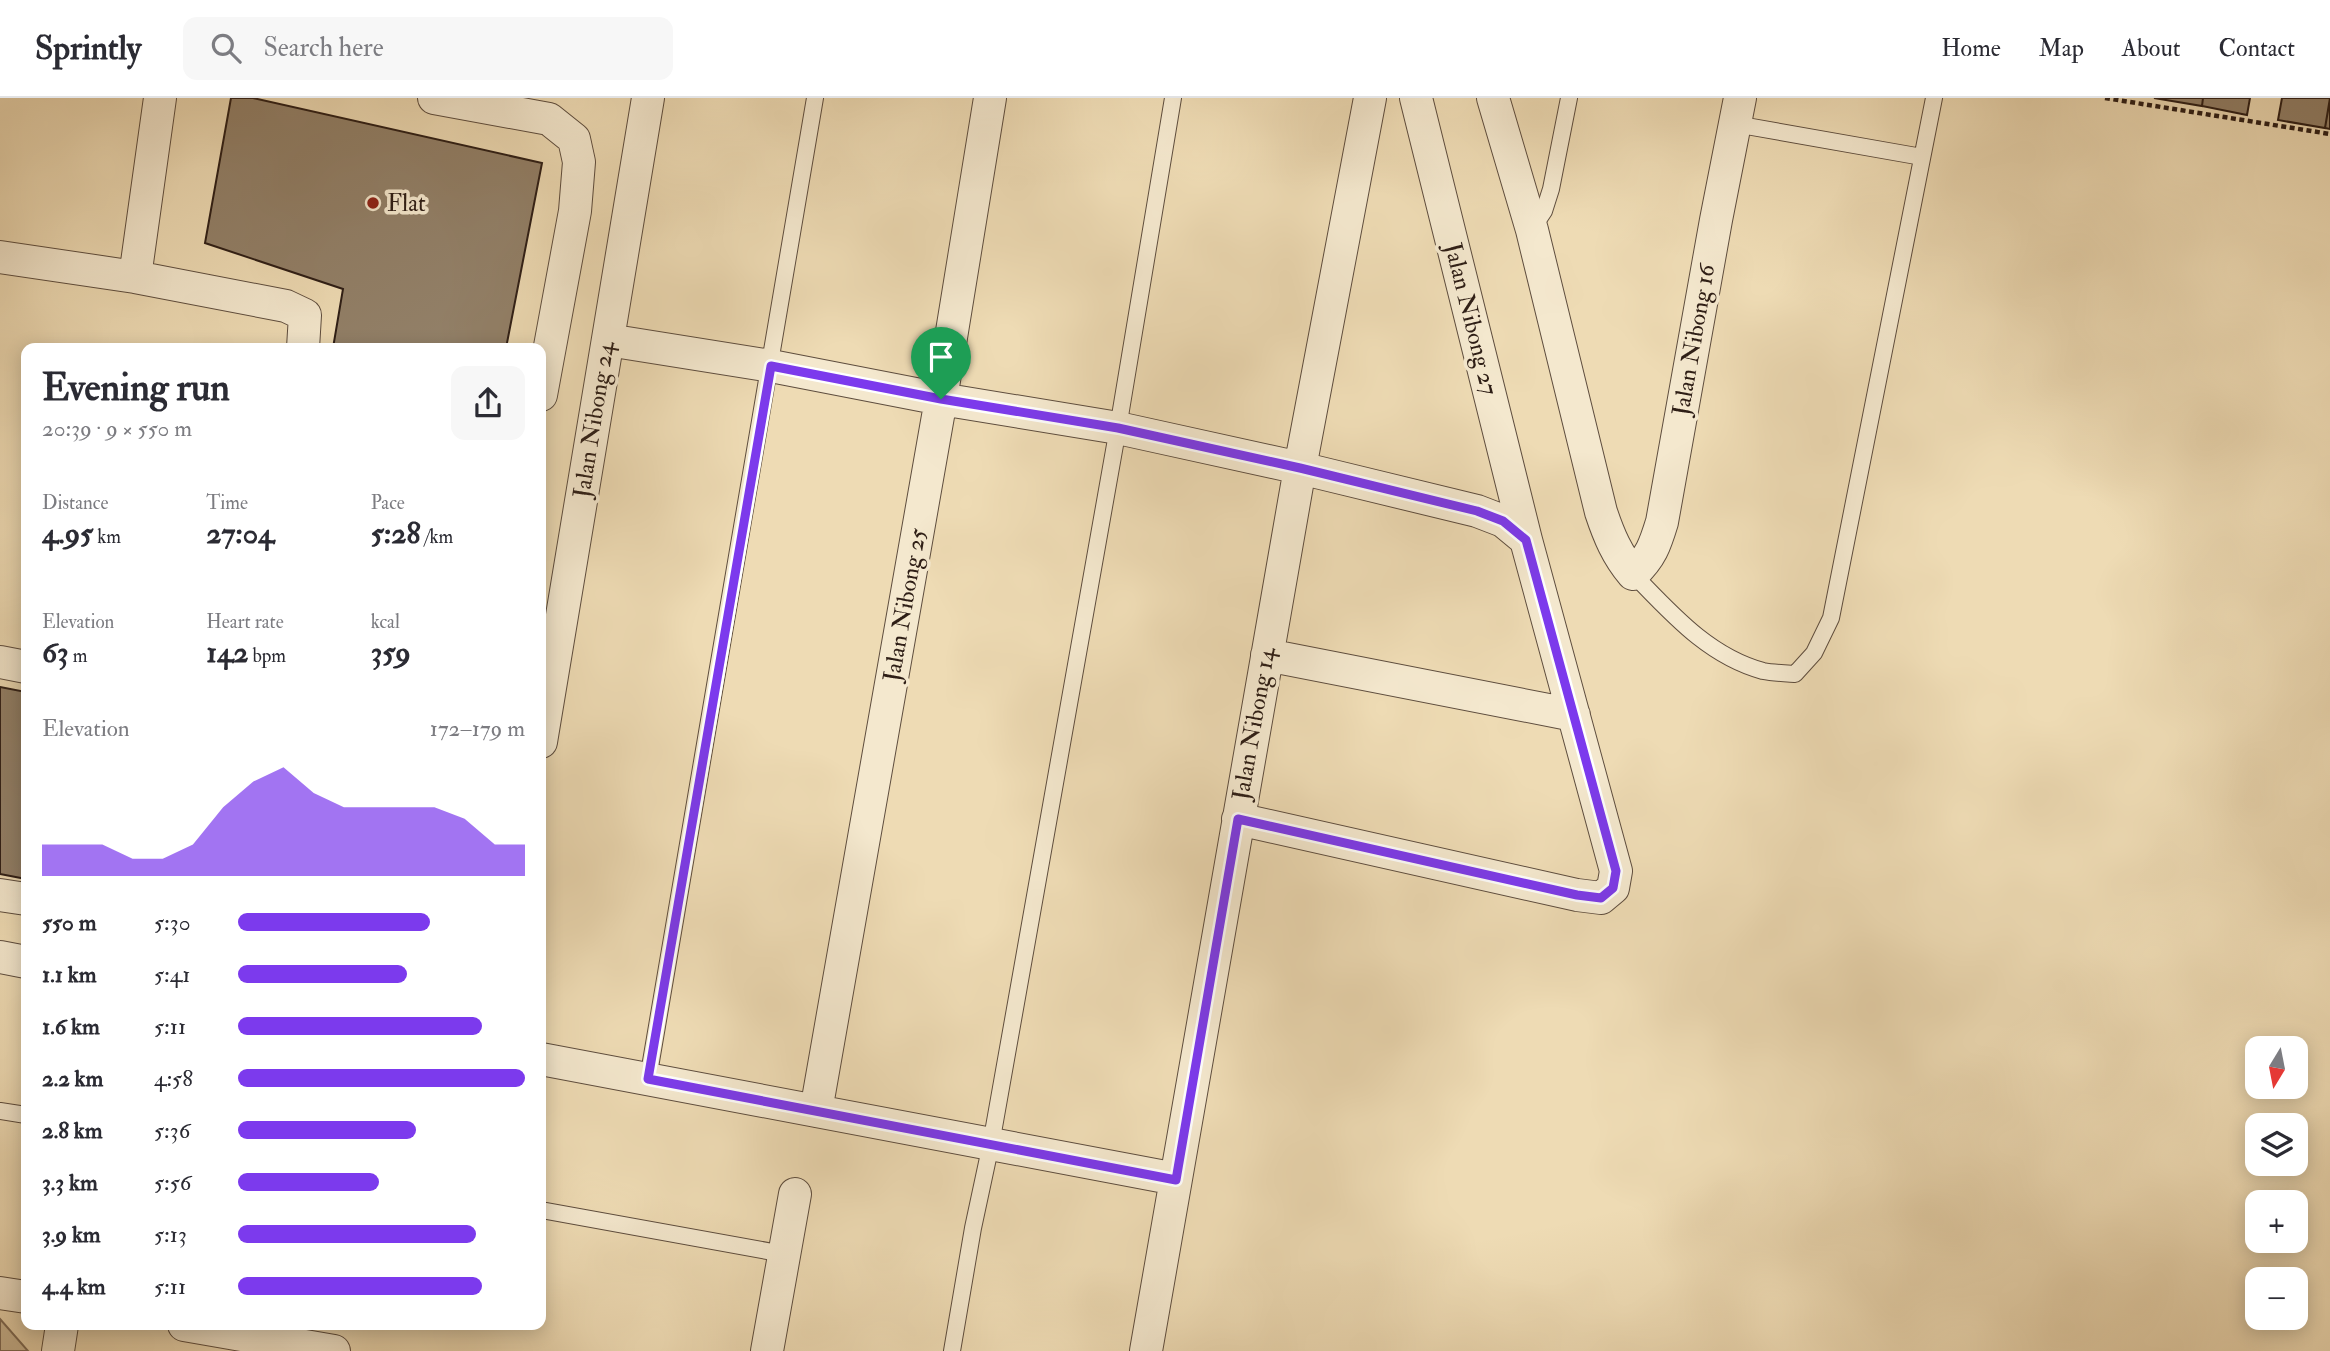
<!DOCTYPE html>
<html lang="en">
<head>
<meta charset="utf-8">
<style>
	body { margin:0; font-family:"IM FELL Double Pica",serif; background:#f7f7f7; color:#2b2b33; height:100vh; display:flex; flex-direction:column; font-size:26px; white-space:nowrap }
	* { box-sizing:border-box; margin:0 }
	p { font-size:23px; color:#7c7c81 }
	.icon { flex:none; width:38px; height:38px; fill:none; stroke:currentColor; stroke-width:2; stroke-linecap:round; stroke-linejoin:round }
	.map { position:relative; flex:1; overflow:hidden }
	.details { position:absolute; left:21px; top:245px; width:525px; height:987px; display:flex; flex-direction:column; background:#fff; border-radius:14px; box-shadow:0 4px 18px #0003 }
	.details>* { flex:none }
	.needle { width:46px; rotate:190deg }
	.buttons { position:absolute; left:2245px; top:938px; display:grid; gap:14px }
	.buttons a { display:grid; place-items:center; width:63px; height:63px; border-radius:14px; background:#fff; box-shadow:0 4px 18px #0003; font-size:35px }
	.pin { position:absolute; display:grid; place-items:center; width:60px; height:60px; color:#fff; margin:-72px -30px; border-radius:50% 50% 50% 0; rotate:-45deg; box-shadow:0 0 7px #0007 }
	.pin .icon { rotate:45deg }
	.round { display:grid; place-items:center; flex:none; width:74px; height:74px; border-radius:14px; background:#f7f7f7 }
	.headline { display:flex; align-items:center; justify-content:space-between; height:119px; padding:0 21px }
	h1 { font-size:38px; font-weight:700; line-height:52px }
	.metrics { display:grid; grid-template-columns:repeat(3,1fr); gap:10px; height:119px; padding:7px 21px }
	.metrics div { display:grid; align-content:center }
	.metrics b { font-size:30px; font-weight:700 }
	.metrics small { font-size:19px; font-weight:400 }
	.metrics p { font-size:19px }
	.chart { height:196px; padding:14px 21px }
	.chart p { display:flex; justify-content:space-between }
	.chart svg { width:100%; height:126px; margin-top:7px; fill:#7c3aed; opacity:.7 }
	ul { padding:0 21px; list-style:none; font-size:23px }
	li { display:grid; grid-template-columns:112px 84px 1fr; align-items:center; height:52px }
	li i { height:18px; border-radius:9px; background:#7c3aed }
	header { display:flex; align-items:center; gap:42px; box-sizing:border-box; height:98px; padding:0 35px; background:#fff; border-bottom:2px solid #e1e1e2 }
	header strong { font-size:33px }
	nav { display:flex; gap:38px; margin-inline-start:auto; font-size:24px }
	.search { width:490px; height:63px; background:#f7f7f7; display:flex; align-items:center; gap:18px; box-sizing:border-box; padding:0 24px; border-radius:14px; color:#7c7c81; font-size:26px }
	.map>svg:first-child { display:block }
</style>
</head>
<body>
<header>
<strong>Sprintly</strong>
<div class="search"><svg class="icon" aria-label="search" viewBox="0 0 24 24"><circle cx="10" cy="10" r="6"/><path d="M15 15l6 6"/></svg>Search here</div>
<nav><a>Home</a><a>Map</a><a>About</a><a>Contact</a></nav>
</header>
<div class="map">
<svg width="2330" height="1253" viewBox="0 0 2330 1253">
	<rect width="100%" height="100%" fill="#eedbb4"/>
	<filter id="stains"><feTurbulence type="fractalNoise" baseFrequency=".00286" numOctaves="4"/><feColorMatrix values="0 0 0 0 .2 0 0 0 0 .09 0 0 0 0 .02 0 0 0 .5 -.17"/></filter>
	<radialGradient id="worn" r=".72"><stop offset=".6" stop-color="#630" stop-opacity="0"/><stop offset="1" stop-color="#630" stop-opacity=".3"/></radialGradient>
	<path fill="#cdbb99" stroke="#7e6c58" stroke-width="2" d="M0 1221 28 1253H0Z"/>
	<path fill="#928068" stroke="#2e1e16" stroke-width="2" d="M231 0H253L542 65 506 250H333L343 191 205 145Z
		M2154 0H2203L2202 8Z
		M2203 0H2250L2247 17 2202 8Z
		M2282 0H2330L2325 30 2278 22Z
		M2330 1V31L2325 30Z
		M0 589 26 594V781L0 776Z"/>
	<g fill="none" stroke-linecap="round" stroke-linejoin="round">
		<defs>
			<path id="lane" d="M1735 26 1922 59
				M1532 131 1544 113 1551 91 1569 0
				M1633 476C1671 515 1708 558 1763 573 1773 575 1785 575 1795 576L1814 555 1831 520 1934 0
				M648 981 815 0
				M0 1013 26 1017
				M541 1112 784 1156
				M952 1253 973 1130 991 1046 1118 330 1173 0"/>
			<path id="street" d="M434 0 549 21 574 41 579 64 575 113 541 297
				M1493 0 1532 132 1601 414C1609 438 1617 457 1633 476 1651 459 1655 447 1662 424L1716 122 1740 0
				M0 159 135 179 286 208 305 217 303 250
				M135 179 160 0
				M608 242 771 268 941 301 1118 330 1300 370 1477 413 1503 423 1526 442
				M1267 557 1574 617
				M0 564 26 569
				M541 644 648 0
				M1238 721 1577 797 1601 800 1613 790 1616 773 1526 442 1416 0
				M0 797 26 801
				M0 859 26 864
				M541 961 1176 1081
				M816 1013 941 301 990 0
				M0 1195 26 1199
				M184 1227 334 1253
				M58 1253 62 1227
				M767 1253 795 1096
				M1146 1253 1300 370 1370 0"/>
		</defs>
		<use href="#lane" stroke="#5e4d3e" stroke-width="18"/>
		<use href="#street" stroke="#5e4d3e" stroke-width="34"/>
		<path stroke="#2e1e16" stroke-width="4.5" stroke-dasharray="5 3.5" stroke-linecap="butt" d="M2105 0 2330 36"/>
		<use href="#lane" stroke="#f4e8ce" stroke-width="16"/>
		<use href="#street" stroke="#f4e8ce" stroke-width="32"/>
	</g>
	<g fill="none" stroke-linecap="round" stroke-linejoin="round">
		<defs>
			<path id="route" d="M771 268 941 301 1118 330 1300 370 1477 413 1503 423 1526 442 1616 773 1613 790 1601 800 1577 797 1238 721 1176 1082 648 981Z"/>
		</defs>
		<use href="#route" stroke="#fff" stroke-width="14"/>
		<use href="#route" stroke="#7c3aed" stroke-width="9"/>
	</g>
	<circle fill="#8f2418" stroke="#f4e8ce" stroke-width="2.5" cx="373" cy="105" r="7"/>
	<g text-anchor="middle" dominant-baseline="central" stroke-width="7" stroke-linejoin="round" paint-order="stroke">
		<g font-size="24" fill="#2e1e16" stroke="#f4e8ce" text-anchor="start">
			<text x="387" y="105">Flat</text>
		</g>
		<g font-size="24" fill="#2e1e16" stroke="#f4e8ce">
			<text transform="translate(1471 221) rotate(76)">Jalan Nibong 27</text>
			<text transform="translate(1694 242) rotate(-80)">Jalan Nibong 16</text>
			<text transform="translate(594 322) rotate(-81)">Jalan Nibong 24</text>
			<text transform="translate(905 507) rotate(-80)">Jalan Nibong 25</text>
			<text transform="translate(1254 626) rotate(-80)">Jalan Nibong 14</text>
		</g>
	</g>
	<rect width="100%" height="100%" filter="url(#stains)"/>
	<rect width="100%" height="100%" fill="url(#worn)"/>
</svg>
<div class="buttons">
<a><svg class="needle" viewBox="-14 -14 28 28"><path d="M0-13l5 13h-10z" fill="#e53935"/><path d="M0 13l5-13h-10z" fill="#7c7c81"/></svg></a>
<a><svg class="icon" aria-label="layers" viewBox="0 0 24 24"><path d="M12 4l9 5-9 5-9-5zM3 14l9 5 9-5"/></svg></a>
<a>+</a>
<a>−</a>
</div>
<div class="pin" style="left:941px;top:301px;background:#1e9e55"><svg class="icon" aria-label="arrive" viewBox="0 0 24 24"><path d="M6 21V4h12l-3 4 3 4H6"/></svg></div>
<section class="details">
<div class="headline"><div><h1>Evening run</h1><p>20:39 · 9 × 550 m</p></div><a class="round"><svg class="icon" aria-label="share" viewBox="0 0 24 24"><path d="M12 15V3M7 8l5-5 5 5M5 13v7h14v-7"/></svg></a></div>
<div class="metrics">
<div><p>Distance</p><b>4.95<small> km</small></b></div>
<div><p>Time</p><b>27:04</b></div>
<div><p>Pace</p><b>5:28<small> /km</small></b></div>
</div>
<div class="metrics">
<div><p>Elevation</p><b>63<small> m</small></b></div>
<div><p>Heart rate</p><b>142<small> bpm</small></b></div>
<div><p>kcal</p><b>359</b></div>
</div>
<div class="chart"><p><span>Elevation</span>172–179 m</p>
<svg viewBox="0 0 160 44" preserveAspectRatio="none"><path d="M0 44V33L10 33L20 33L30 38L40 38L50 33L60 20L70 11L80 6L90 15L100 20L110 20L120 20L130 20L140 24L150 33L160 33V44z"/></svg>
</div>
<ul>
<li><b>550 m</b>5:30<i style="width:67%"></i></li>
<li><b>1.1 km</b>5:41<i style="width:59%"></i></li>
<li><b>1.6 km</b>5:11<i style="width:85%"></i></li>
<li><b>2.2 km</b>4:58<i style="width:100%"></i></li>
<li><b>2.8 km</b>5:36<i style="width:62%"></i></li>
<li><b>3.3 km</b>5:56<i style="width:49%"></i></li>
<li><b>3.9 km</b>5:13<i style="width:83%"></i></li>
<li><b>4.4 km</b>5:11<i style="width:85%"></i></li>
</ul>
</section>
</div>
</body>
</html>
